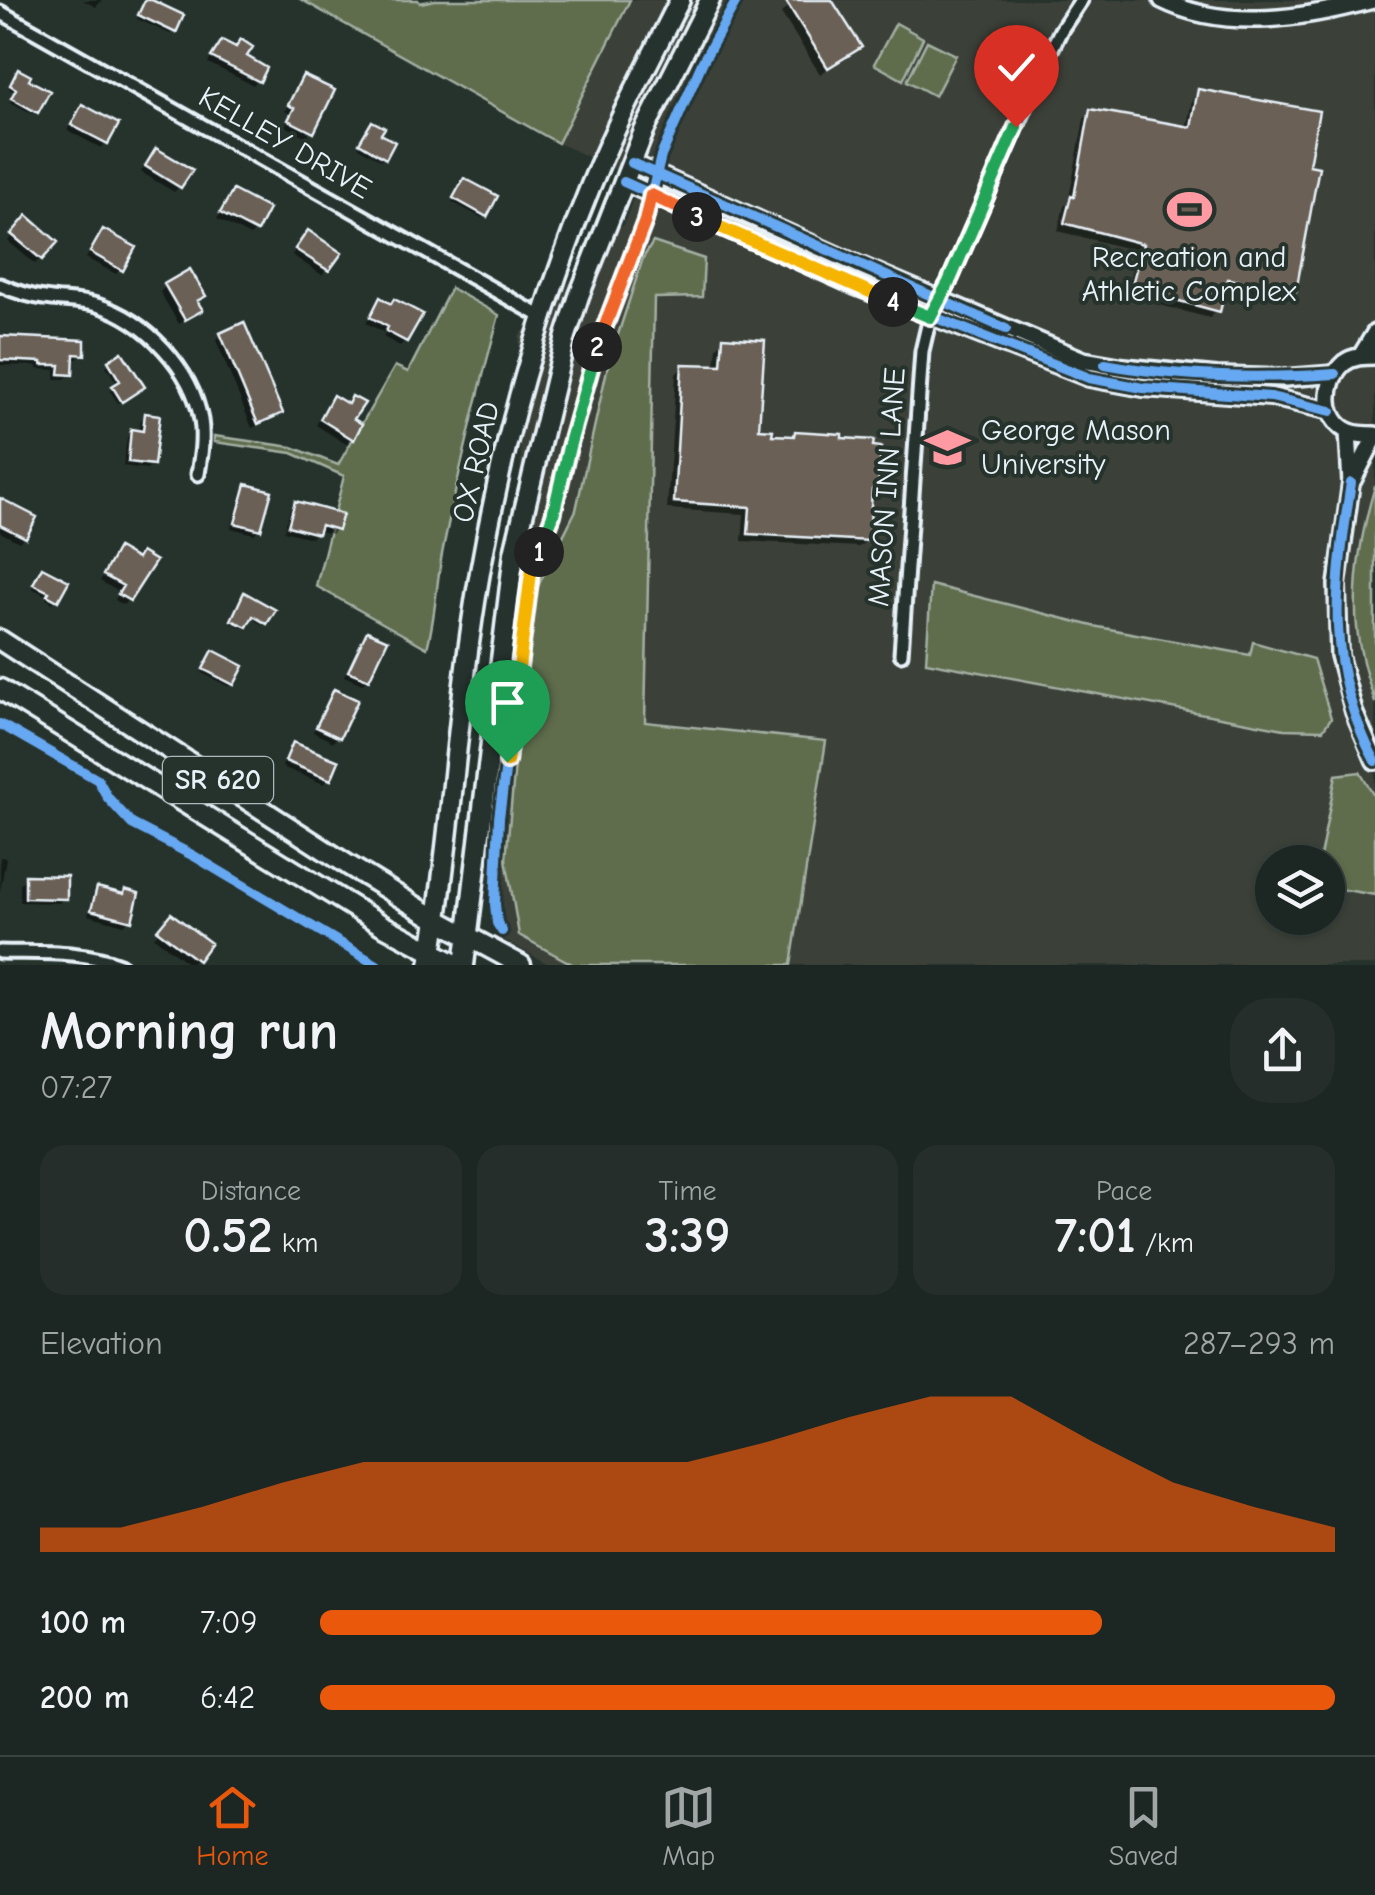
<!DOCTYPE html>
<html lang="en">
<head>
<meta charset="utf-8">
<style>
	body { margin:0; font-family:"Comic Neue",sans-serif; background:#252e2a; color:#f1f3f6; height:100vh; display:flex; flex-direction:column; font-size:38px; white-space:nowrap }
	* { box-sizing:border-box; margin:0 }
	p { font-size:32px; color:#a0a5a5 }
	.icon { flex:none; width:55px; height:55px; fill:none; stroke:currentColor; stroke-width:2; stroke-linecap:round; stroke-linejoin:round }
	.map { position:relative; height:965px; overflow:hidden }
	.side { display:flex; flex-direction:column; background:#1c2622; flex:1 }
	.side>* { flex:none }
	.buttons { position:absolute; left:1255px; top:845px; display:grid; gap:20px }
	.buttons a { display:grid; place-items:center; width:90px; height:90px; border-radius:50%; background:#1c2622; box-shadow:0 2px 8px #0004,0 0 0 2px #3a4340; font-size:50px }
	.pin { position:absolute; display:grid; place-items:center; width:85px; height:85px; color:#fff; margin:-102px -42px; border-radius:50% 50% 50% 0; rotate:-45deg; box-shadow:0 0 10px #0007 }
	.pin .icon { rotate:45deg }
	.km { position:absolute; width:50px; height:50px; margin:-25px; border-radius:50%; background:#222; color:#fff; font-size:28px; line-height:50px; text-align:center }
	.round { display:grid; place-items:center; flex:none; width:105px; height:105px; border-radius:40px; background:#252e2a }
	.headline { display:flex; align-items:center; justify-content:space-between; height:170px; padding:0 40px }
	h1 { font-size:55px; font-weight:600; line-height:75px }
	.stats { display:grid; grid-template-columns:repeat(3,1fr); gap:15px; height:170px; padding:10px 40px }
	.stats div { display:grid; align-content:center; border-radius:25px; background:#252e2a; text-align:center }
	.stats b { font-size:50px; font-weight:600 }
	.stats small { font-size:28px; font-weight:400 }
	.stats p { font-size:28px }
	.chart { height:280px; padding:20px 40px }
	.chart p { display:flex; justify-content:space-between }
	.chart svg { width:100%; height:180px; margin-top:10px; fill:#ea580c; opacity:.7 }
	ul { padding:0 40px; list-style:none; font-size:32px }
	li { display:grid; grid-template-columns:160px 120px 1fr; align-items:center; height:75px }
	li i { height:25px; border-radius:12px; background:#ea580c }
	.tabs { display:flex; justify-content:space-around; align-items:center; height:140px; border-top:2px solid #3a4340; background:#1c2622; font-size:28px; color:#a0a5a5 }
	.tabs a { display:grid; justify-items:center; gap:5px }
	.tabs .on { color:#ea580c }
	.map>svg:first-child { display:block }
</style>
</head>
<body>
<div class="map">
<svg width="1375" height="965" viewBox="0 0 1375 965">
	<rect width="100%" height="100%" fill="#26332d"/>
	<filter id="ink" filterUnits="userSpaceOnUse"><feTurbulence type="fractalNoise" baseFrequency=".01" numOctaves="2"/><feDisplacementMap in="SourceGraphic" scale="20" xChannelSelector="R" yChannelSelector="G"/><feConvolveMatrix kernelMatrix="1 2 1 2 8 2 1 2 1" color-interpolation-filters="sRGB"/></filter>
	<g filter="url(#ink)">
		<path fill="#3b4039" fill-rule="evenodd" d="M302 0H1375V965H550L504 940 488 886 489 815 522 557 519 336 623 225 640 181 558 143ZM1272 862H1328V918H1272Z"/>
		<path fill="#5f6d4e" stroke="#a4afa3" stroke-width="2.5" d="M302 0H418L420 3 435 0H630L558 143Z
			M896 23 923 38 903 80 874 64Z
			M927 41 956 55 935 96 907 81Z
			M653 242 704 259 702 297 654 298 645 722 826 741 791 965H574L519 935 506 859 523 680 536 590 576 510 608 365 643 258Z
			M451 288 499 315C478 392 459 470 443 549 436 582 436 616 427 648L316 586 344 476 292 453 214 442V436L292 447 338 465 395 366 408 372Z
			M1375 486V703C1371 688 1365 673 1362 657 1348 601 1359 540 1375 486Z
			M931 585 1093 626 1250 655 1253 642 1313 659 1331 718 1323 730 1284 729 926 662Z
			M1360 772 1375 798V895L1328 887V862H1319L1336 775Z"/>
		<path fill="#0007" d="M83 0H102L96 7Z
			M797 0H829L851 54 820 74 781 13Z
			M144 3 174 31 170 34 137 19Z
			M217 49H235L244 57 258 80 253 85 208 63Z
			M16 76 36 111 33 114 10 102 15 92 9 89Z
			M304 78 312 131 307 137 285 126 290 114 285 111 298 84Z
			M1199 92 1307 167 1293 290 1286 298 1224 286 1217 310 1210 318 1125 296 1137 251 1058 231 1064 206 1068 203 1084 119 1091 111 1186 129 1192 100Z
			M82 107 106 143 101 148 67 130Z
			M369 127 377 135 384 157 381 160 358 147Z
			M151 156 179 187 174 192 141 172Z
			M462 184 485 215 482 218 452 202Z
			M233 193 255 231 250 236 217 219Z
			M27 219 55 242 35 264 8 241Z
			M103 232 121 269 116 274 86 258Z
			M303 239 338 253 322 275 292 255Z
			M166 286 195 302 200 310 179 324 160 292Z
			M380 300 405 341 400 346 383 337 385 333 366 323Z
			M222 335 280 413 275 418 252 428 216 340Z
			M0 339 82 354 77 359H71V374L65 379H55V370L37 369V366L0 365Z
			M724 340 757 432 770 438 791 439 796 434 876 489 869 496 867 540 859 547 742 541 744 514 667 509 676 374 683 366 715 367 717 347Z
			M121 356 138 390 118 403 110 391 118 385 106 366Z
			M353 399 351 419 359 425 346 444 316 425 329 403 346 406Z
			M146 416 152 464 147 469 123 466 127 438 132 432 139 433 140 421Z
			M247 487 259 529 254 534 231 528 242 492Z
			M0 501 24 537 19 542 0 532Z
			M296 503 336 529 331 534 317 530 311 538 284 531 290 509Z
			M118 551 129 599 123 605 115 600 119 592 100 581Z
			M39 573 56 599 53 603 46 599 47 596 32 588Z
			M242 598 265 622 263 625 249 617 243 628 231 623Z
			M367 634V679L362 684 344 676 362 639Z
			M210 656 232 684 229 687 202 673Z
			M334 692 338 736 333 742 313 732 329 697Z
			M294 745 329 779 324 784 282 767 288 750Z
			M0 857 6 858 0 892Z
			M26 878 64 897 59 903 20 902V883Z
			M98 890 122 896 126 892 130 919 124 925 88 915 93 895Z
			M166 922 208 944 190 965 154 937Z"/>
		<path fill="#6b6056" stroke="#e8f1f8" stroke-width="2.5" d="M145 0H152L184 15 176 33 138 15Z
			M785 0H832L862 47 828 68Z
			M241 39 253 47 247 56 267 68 260 82 211 57 222 40 236 47Z
			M18 69 31 76 29 80 50 91 38 113 11 98 16 89 10 85Z
			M303 75 335 90 314 133 288 120 294 108 288 105Z
			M1198 89 1319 111 1309 165 1319 167 1296 291 1228 279 1220 312 1131 288 1143 244 1064 223 1071 196 1074 197 1090 109 1191 127Z
			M82 104 119 124 108 144 71 125Z
			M372 121 385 128 381 134 395 142 386 159 359 143Z
			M156 148 193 170 181 188 145 166Z
			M464 178 498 196 487 217 453 198Z
			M233 190 269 209 257 232 220 213Z
			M27 215 58 242 42 260 11 234Z
			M103 229 136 247 123 271 90 252Z
			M308 230 342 253 329 271 295 249Z
			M190 269 206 296 197 301 203 310 185 320 164 284Z
			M380 297 391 304 394 299 423 314 407 342 386 331 388 327 370 317Z
			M244 322 283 413 258 424 220 333Z
			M0 336 85 340V355L74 354 73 375 59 374 60 365H42V362L0 360Z
			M723 337 765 340 759 429 773 430 772 435 794 436 795 431 842 434V438L874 440 873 446 881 447 878 490H872L869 541 748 534 750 507 674 502 682 364 721 365Z
			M122 352 145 387 122 402 112 386 120 381 108 361Z
			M333 395 348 404 352 396 365 403 354 419 362 424 354 440 320 419Z
			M145 413 160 415 154 465 128 462 131 429 143 431Z
			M246 484 272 491 261 530 235 523Z
			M0 498 37 517 26 538 0 525Z
			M295 501 343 514 338 530 321 525 318 534 288 526Z
			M118 548 137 559 141 552 156 561 130 601 118 594 123 586 103 575Z
			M42 567 69 581 58 601 47 595 49 592 33 584Z
			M244 592 276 610 267 624 253 616 247 627 231 620Z
			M367 631 388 640 369 680 348 671Z
			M213 650 244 666 234 685 203 669Z
			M334 689 358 700 340 738 316 727Z
			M293 742 339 761 331 780 285 761Z
			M25 875 67 876V899L25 898Z
			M97 887 124 894 125 889 139 893 132 921 91 910Z
			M171 913 211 943 198 961 157 930Z"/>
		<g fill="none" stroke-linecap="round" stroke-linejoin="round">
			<defs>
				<path id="street" d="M0 12 544 318
					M0 285C14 291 29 296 44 298 62 301 80 300 97 305 146 320 192 369 201 420 204 438 201 456 198 474
					M901 654 922 351 930 317 949 282 1048 56 1061 30 1081 0
					M0 952C41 953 82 950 120 965"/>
				<path id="secondary" d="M1162 0C1226 32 1307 18 1373 0
					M632 163 859 265 1083 360 1124 367 1217 376 1285 378 1335 374
					M624 182 855 286 1089 378 1143 388 1271 397 1331 411
					M1361 356 1375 333
					M1375 356C1364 356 1353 356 1344 363 1323 381 1323 422 1350 432 1357 435 1368 435 1375 435
					M1348 432 1351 483 1337 585 1339 655 1354 712 1375 761
					M1353 480 1375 437"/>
				<path id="primary" d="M0 640 348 865 436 919 521 965
					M0 689 382 925 457 965
					M430 965C452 835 457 702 480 572 503 441 540 309 591 185 617 122 649 61 680 0
					M464 965 514 553 566 336 579 296 644 131 710 0"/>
			</defs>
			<use href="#street" stroke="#e8f1f8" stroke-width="19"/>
			<use href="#secondary" stroke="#e8f1f8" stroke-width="22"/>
			<use href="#primary" stroke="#e8f1f8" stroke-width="25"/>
			<use href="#street" stroke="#26332d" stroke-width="11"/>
			<use href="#secondary" stroke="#26332d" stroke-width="15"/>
			<use href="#primary" stroke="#26332d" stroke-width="18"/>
			<defs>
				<path id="cycleway" d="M632 163 1006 329
					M624 182 855 286 1089 378 1143 388 1271 397 1331 411
					M1105 364C1180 378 1259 379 1335 374
					M1351 483C1335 586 1324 665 1375 761
					M0 724 98 780 108 798 132 824 194 856 377 965
					M502 931 497 923 495 904 499 818 531 573 553 515 594 356 645 221 661 156 703 61 737 0"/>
			</defs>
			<use href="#cycleway" stroke="#26332d" stroke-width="16"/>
			<use href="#cycleway" stroke="#66a8f1" stroke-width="10"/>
		</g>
	</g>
	<g fill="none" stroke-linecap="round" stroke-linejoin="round" filter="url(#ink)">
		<defs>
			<path id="split-1" d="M507 762 531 573 539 552"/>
			<path id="split-2" d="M539 552 553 515 569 447 597 347"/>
			<path id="split-3" d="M597 347 645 221 651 195 697 217"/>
			<path id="split-4" d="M697 217 893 302"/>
			<path id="split-5" d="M893 302 930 317 949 282 1016 127"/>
		</defs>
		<use href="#split-1" stroke="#fff" stroke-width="20"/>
		<use href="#split-2" stroke="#fff" stroke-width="20"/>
		<use href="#split-3" stroke="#fff" stroke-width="20"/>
		<use href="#split-4" stroke="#fff" stroke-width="20"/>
		<use href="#split-5" stroke="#fff" stroke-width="20"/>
		<use href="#split-1" stroke="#f5b400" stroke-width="12"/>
		<use href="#split-2" stroke="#22a559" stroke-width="12"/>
		<use href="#split-3" stroke="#f0652b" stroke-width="12"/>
		<use href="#split-4" stroke="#f5b400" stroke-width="12"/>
		<use href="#split-5" stroke="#22a559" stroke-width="12"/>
	</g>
	<defs>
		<symbol id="stadium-bare" viewBox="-9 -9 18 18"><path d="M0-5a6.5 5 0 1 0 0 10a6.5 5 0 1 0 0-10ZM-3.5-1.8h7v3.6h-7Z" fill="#ff9aa2" stroke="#26332d" stroke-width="2.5" paint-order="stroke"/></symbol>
		<symbol id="university-bare" viewBox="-9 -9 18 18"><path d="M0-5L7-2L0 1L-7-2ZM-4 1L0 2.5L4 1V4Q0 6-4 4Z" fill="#ff9aa2" stroke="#26332d" stroke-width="2.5" paint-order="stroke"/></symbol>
	</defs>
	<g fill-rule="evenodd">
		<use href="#stadium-bare" x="1158" y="178" width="63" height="63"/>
		<use href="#university-bare" x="916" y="416" width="63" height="63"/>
	</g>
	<g text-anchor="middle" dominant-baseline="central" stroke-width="8" stroke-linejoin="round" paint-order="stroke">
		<rect fill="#26332d" stroke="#aeb8bb" stroke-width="2.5" x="163" y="757" width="110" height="46" rx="8"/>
		<g font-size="28" font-weight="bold" fill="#e8f1f8">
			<text x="218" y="780">SR 620</text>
		</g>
		<g font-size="30" fill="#e8f1f8" stroke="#26332d">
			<text transform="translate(285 143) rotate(30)">KELLEY DRIVE</text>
			<text transform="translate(476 462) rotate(-77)">OX ROAD</text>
			<text transform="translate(887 487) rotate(-86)">MASON INN LANE</text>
		</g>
		<g font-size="30" fill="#e8f1f8" stroke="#26332d">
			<text x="1189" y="257">Recreation and<tspan x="1189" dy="34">Athletic Complex</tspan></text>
			<text x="981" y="430" text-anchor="start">George Mason<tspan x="981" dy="34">University</tspan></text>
		</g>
	</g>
</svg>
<div class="buttons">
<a><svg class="icon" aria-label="layers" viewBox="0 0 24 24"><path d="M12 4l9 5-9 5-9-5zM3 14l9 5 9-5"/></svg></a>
</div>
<div class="pin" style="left:507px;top:762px;background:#1e9e55"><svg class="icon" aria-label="arrive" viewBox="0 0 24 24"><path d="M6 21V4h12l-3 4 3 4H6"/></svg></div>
<div class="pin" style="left:1016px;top:127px;background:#d93025"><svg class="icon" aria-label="check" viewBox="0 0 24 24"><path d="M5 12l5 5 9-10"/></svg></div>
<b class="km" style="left:539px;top:552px">1</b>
<b class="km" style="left:597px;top:347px">2</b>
<b class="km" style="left:697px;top:217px">3</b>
<b class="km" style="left:893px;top:302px">4</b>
</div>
<section class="side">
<div class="headline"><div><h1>Morning run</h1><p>07:27</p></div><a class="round"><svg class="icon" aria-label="share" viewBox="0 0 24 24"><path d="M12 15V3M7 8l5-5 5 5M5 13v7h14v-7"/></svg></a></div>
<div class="stats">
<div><p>Distance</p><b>0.52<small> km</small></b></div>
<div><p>Time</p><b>3:39</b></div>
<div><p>Pace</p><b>7:01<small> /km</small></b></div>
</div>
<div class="chart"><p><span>Elevation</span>287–293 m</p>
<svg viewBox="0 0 160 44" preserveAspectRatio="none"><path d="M0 44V38L10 38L20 33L30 27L40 22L50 22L60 22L70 22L80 22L90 17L100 11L110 6L120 6L130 17L140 27L150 33L160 38V44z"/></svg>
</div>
<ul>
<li><b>100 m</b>7:09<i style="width:77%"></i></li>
<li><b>200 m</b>6:42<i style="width:100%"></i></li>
</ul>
</section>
<nav class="tabs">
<a class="on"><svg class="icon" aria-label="home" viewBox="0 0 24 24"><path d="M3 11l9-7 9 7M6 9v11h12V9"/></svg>Home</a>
<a><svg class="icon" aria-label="map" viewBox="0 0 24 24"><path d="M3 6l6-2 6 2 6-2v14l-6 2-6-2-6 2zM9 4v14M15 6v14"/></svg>Map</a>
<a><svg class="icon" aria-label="saved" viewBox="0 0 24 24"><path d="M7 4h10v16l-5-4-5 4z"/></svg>Saved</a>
</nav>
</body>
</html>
